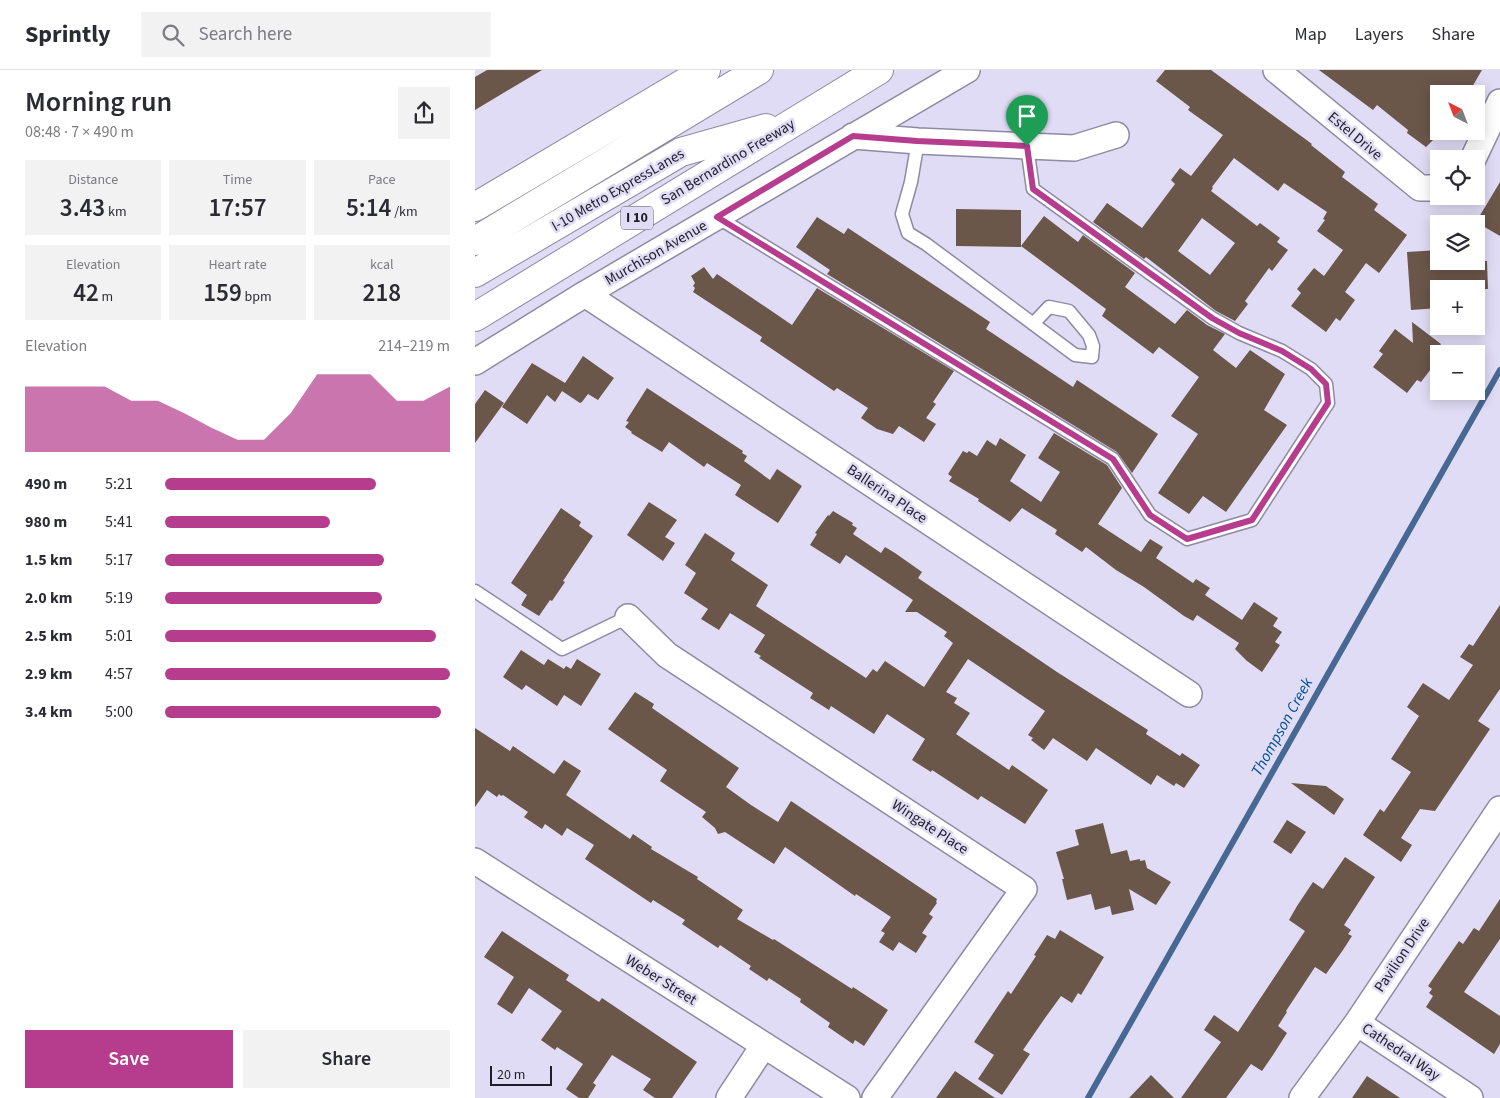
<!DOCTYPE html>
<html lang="en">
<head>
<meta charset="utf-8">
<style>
	body { margin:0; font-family:"Source Sans 3",sans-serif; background:#f2f2f3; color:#2b2b33; height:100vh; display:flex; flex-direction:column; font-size:19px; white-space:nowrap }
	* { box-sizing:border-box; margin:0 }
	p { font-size:16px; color:#7c7c81 }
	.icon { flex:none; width:28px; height:28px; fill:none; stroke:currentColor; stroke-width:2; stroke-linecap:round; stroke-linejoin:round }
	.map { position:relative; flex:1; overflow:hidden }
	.drawer { display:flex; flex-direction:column; background:#fff; width:475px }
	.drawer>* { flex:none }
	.needle { width:32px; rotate:318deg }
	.controls { position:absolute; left:955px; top:15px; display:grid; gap:10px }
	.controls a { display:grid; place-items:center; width:55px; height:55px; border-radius:0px; background:#fff; box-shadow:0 2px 12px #0003; font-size:25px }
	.scale { position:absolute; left:15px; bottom:12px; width:62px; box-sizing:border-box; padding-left:5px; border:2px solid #1f1e27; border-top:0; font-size:14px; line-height:18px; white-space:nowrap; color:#1f1e27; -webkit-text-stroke:4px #e0dcf5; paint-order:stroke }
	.pin { position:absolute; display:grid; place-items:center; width:42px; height:42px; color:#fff; margin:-51px -21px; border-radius:50% 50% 50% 0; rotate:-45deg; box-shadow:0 0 5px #0007 }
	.pin .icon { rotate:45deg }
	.round { display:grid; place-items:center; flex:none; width:52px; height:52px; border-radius:0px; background:#f2f2f3 }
	.overview { display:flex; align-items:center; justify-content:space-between; height:85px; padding:0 25px }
	h1 { font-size:28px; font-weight:600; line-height:38px }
	.stats { display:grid; grid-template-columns:repeat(3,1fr); gap:8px; height:85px; padding:5px 25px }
	.stats div { display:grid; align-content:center; border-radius:0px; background:#f2f2f3; text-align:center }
	.stats b { font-size:25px; font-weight:600 }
	.stats small { font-size:14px; font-weight:400 }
	.stats p { font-size:14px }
	.chart { height:140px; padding:10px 25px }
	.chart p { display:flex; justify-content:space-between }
	.chart svg { width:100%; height:90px; margin-top:5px; fill:#b63c8e; opacity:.7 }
	.button { display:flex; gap:10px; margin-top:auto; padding:10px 25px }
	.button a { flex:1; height:58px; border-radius:0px; background:#b63c8e; color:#fff; font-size:20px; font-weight:600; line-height:58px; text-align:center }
	.button a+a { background:#f2f2f3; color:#2b2b33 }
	ul { padding:0 25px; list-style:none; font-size:16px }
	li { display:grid; grid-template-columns:80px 60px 1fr; align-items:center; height:38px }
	li i { height:12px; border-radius:6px; background:#b63c8e }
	header { display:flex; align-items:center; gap:30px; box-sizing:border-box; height:70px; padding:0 25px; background:#fff; border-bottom:1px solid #e1e1e2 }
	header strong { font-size:24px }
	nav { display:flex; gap:28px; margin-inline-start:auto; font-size:18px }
	.search { width:350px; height:45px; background:#f2f2f3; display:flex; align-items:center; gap:12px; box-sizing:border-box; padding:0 18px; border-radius:0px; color:#7c7c81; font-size:19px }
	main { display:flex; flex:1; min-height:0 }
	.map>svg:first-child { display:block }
</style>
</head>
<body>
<header>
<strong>Sprintly</strong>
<div class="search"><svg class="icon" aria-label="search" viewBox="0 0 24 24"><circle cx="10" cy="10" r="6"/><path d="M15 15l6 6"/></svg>Search here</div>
<nav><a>Map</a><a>Layers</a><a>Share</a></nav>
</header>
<main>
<section class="drawer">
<div class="overview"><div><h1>Morning run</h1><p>08:48 · 7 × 490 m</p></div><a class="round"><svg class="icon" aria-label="share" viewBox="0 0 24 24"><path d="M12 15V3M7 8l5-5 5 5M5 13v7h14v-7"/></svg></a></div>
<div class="stats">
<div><p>Distance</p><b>3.43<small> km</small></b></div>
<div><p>Time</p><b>17:57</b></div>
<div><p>Pace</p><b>5:14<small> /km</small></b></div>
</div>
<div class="stats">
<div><p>Elevation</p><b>42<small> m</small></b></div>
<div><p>Heart rate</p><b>159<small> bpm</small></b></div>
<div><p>kcal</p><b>218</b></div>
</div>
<div class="chart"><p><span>Elevation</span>214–219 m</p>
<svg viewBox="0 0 160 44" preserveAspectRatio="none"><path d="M0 44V12L10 12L20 12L30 12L40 19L50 19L60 25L70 32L80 38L90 38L100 25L110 6L120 6L130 6L140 19L150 19L160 12V44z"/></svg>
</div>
<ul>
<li><b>490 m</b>5:21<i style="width:74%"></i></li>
<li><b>980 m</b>5:41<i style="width:58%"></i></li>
<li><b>1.5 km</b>5:17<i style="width:77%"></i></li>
<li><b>2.0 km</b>5:19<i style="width:76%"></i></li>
<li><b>2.5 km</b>5:01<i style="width:95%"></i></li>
<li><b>2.9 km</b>4:57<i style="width:100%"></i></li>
<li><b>3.4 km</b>5:00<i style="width:97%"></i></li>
</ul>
<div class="button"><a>Save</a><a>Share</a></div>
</section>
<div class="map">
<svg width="1025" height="1028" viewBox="0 0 1025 1028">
	<rect width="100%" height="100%" fill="#e0dcf5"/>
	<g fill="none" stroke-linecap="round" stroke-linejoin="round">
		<path stroke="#466892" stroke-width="6" d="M613 1028 1025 300"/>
	</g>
	<path fill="#6b564a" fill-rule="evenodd" d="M12 0H67L0 40V7Z
		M690 0H736L837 74 836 75 870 102 867 107 903 134 899 140 932 165 904 203 891 193 870 222 880 230 865 251 861 248 851 262 816 236 826 223 822 219 839 198 849 206 868 180 842 161 850 150 848 149 852 142 809 113 803 121 759 88 737 117 738 118 736 121 782 156 785 153 805 168 802 172 813 180 797 201 794 198 770 231 773 234 760 251 741 241 671 187 669 189 618 152 632 133 667 158 700 114 696 110 705 98 716 106 748 65 713 40 715 37 681 11ZM727 148 760 173 735 205 703 181Z
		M844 0H1007L993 24H964V64L951 77 932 63 933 60 902 35 898 40Z
		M1025 112V166L1001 152Z
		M481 139 546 140V177L481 176Z
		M569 146 603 172 608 165 660 203 650 217 700 254 712 240 732 255 750 264 738 280 761 298 775 280 810 304 789 340 812 355 751 442 728 426 714 444 683 423 723 364 696 346 724 307 684 277 678 284 627 246 631 239 546 176Z
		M342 147 369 164 373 158 515 252 511 259 598 317 602 310 683 364 657 403 642 382 352 204 355 200 321 177Z
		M964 180V191H1012L1013 219H964V238L936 240 932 182Z
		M229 197 238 209 242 204 317 255 342 218 479 301 458 332 461 334 451 348 461 354 449 372 424 356 418 364 402 359 386 348 393 338 362 318 359 321 285 271 287 267 218 222 220 218 218 216 220 213 216 206Z
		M937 252 966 274 957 286 962 291 946 312 942 310 932 323 898 297 908 284 904 281 920 259 938 273Z
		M108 286 139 308 123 330 113 324 107 332 105 333 87 321 80 332 72 325 52 354 27 337 57 293 90 313Z
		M172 318 268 381 267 383 272 386 269 391 295 410 302 399 327 416 303 453 260 425 266 415 232 393 229 397 194 372 187 382 156 363 157 362 150 357 154 352 151 351Z
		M10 320 29 333 0 373V334Z
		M579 363 632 395 647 418 623 454 666 482 675 469 688 477 681 488 718 513 721 509 735 518 730 525 767 550 779 532 803 548 798 556 807 562 800 572 805 575 787 602 772 591 760 579 764 573 722 545 718 551 709 546 669 517 641 500 611 477 607 482 580 464 582 460 547 438 535 452 503 431 504 429 474 411 477 407 473 404 488 381 492 383 494 381 502 386 512 370 521 376 525 368 551 385 535 411 566 432 585 402 563 388Z
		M174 432 202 450 190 467 200 473 188 491 152 465Z
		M86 438 106 452 104 456 118 466 88 511 90 512 77 531 75 530 64 546 46 535 52 525 36 513Z
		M358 441 378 453 377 455 382 458 378 464 406 483 410 477 420 483 447 502 443 508 582 602 673 660 671 664 705 686 707 683 725 695 709 718 701 713 699 716 682 705 676 715 621 678 612 691 578 668 569 680 556 670 558 668 553 665 570 641 493 589 471 622 482 628 479 633 495 643 481 664 534 700 537 695 573 720 550 754 506 726 503 730 457 700 456 702 437 690 450 669 412 644 399 664 356 636 354 640 335 628 338 623 284 588 286 586 279 582 290 565 255 543 244 560 226 549 233 539 209 523 221 503 210 495 230 463 260 483 256 490 293 515 281 536 391 608 398 599 402 602 410 591 449 617 478 573 469 566 472 562 442 542H430L438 530 371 485 365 494 335 475 342 464 340 463 353 445 354 446Z
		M1025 535V619L1003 651 1015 659 960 741 945 739 926 768 937 775 926 792 888 765 905 739 909 742 936 702 916 689 944 646 932 637 948 613 974 630 998 595 985 587 994 574 998 576Z
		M46 580 69 595 73 589 89 599 91 596 96 599 102 589 126 604 106 636 89 625 82 636 51 615 47 620 28 607Z
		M160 622 179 634 177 638 264 698 251 717 276 735 303 752 316 731 462 829 461 832 462 833 454 844 458 847 447 863 452 866 441 883 424 872 418 881 404 872 410 863 406 861 416 847 381 824 380 826 310 777 299 794 250 762 243 764 240 758 227 747 231 742 185 711 192 700 133 659Z
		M0 658 35 681 38 676 79 704 89 690 106 701 91 725 155 769 158 764 177 777 176 779 223 807 222 809 268 840 262 849 298 870 299 869 377 919 378 917 413 940 389 976 380 970 378 974 353 957 355 953 325 932 326 929 294 908 292 911 274 899 276 896 245 875 243 878 207 854 210 850 178 830 176 833 110 789 119 775 92 758 87 766 70 754 67 759 49 747 53 742 28 725 26 726 24 724 22 727 12 720 0 737Z
		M816 713 851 716 869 729 859 745Z
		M812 750 831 762 816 784 798 772Z
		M628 753 636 784 652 780 655 791 665 789V791L670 790 672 798 696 812 681 835 654 819 659 840 637 845 635 836 620 840 616 824 592 830 587 809H589L581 782 604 775 600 760Z
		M870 787 900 807 869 855 876 860 873 864 877 866 868 880 851 904 840 897 811 941 812 942 803 956 812 963 798 985 787 1001 776 994 751 1028H706L746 972 729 960 739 945 763 962 830 861 814 850 822 836 838 812 848 819Z
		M1025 829V869L989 922 1025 946V974L1019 984 951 937 958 926 954 923 957 919 953 916 962 903 984 871 988 874 999 858 1004 861Z
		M585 860 629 887 606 925 603 923 597 933 586 926 570 948 548 980 555 984 527 1025 503 1009 519 985 499 972 533 921 536 924 561 886 559 885 572 865 580 869Z
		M27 861 94 905 91 910 124 932 127 928 222 992 197 1028H180L168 1020 176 1009 137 985 118 1013 121 1015 113 1028H104L91 1019 108 994 82 977 80 980 66 970 87 941 54 918 37 944 22 934 39 907 9 887Z
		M480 1001 520 1028H461Z
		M676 1005 699 1028H654Z
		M892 1006 925 1028H877Z"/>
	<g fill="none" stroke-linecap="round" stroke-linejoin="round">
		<defs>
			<path id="lane" d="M443 71 436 112 427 144 433 163 451 174 600 285 617 287 618 276 614 265 594 241 574 237 558 254
				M242 147 638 389 675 445 712 469 777 450 853 333 851 314 836 299 807 281 764 263 737 248 558 119 552 76
				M0 521 87 579 153 547"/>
			<path id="street" d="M801 0 945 118H964
				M378 66 443 71 599 78 641 65
				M998 89 1025 32
				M110 224 714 624
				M0 292 110 224 492 0
				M153 547 192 585 549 819 400 1028
				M0 791 372 1028
				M882 953 995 1028
				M254 1028 289 975
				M827 1028 882 953 1025 739"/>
			<path id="highway" d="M0 137 231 0
				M0 171 284 0
				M0 203 206 82 291 58
				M0 247 404 0"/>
		</defs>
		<use href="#lane" stroke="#8e8aa1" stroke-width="15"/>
		<use href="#street" stroke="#8e8aa1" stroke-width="28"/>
		<use href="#highway" stroke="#8e8aa1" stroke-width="30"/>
		<use href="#lane" stroke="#fff" stroke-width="12"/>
		<use href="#street" stroke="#fff" stroke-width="25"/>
		<use href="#highway" stroke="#fff" stroke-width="28"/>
	</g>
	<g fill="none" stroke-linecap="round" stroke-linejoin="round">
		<defs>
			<path id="route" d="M378 66 442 71 552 76 558 119 737 248 764 263 807 281 836 299 851 314 853 333 777 450 712 469 675 445 638 389 242 147Z"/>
		</defs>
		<use href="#route" stroke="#fff" stroke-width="10"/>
		<use href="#route" stroke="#b63c8e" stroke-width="6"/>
	</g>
	<g text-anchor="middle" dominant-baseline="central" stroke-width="5" stroke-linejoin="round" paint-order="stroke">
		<rect fill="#e0dcf5" stroke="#595765" stroke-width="1" x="146" y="136.5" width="32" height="23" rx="4"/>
		<g font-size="14" font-weight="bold" fill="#1f1e27">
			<text x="162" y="148">I 10</text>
		</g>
		<g font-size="15" fill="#1f1e27" stroke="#e0dcf5">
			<text transform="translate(880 66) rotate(40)">Estel Drive</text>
			<text transform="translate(253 92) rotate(-31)">San Bernardino Freeway</text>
			<text transform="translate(143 120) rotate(-30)">I-10 Metro ExpressLanes</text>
			<text transform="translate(181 183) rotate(-30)">Murchison Avenue</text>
			<text transform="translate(412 424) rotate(34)">Ballerina Place</text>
			<text transform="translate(455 757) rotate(33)">Wingate Place</text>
			<text transform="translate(927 885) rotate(-56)">Pavilion Drive</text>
			<text transform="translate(186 910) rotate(32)">Weber Street</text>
			<text transform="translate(926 982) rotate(34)">Cathedral Way</text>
		</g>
		<g font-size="16" font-style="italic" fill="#005094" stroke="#e0dcf5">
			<text transform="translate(807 657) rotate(-61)">Thompson Creek</text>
		</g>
	</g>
</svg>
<div class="controls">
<a><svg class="needle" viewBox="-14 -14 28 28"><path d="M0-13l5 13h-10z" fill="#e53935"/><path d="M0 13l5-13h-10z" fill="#7c7c81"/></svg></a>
<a><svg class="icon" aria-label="locate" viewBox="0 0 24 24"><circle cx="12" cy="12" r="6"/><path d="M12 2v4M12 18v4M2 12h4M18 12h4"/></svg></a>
<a><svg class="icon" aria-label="layers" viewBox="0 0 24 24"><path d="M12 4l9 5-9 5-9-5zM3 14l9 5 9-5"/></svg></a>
<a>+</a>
<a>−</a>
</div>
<div class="scale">20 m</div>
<div class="pin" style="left:552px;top:76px;background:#1e9e55"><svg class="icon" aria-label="arrive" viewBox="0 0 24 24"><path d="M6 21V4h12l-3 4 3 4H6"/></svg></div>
</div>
</main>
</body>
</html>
